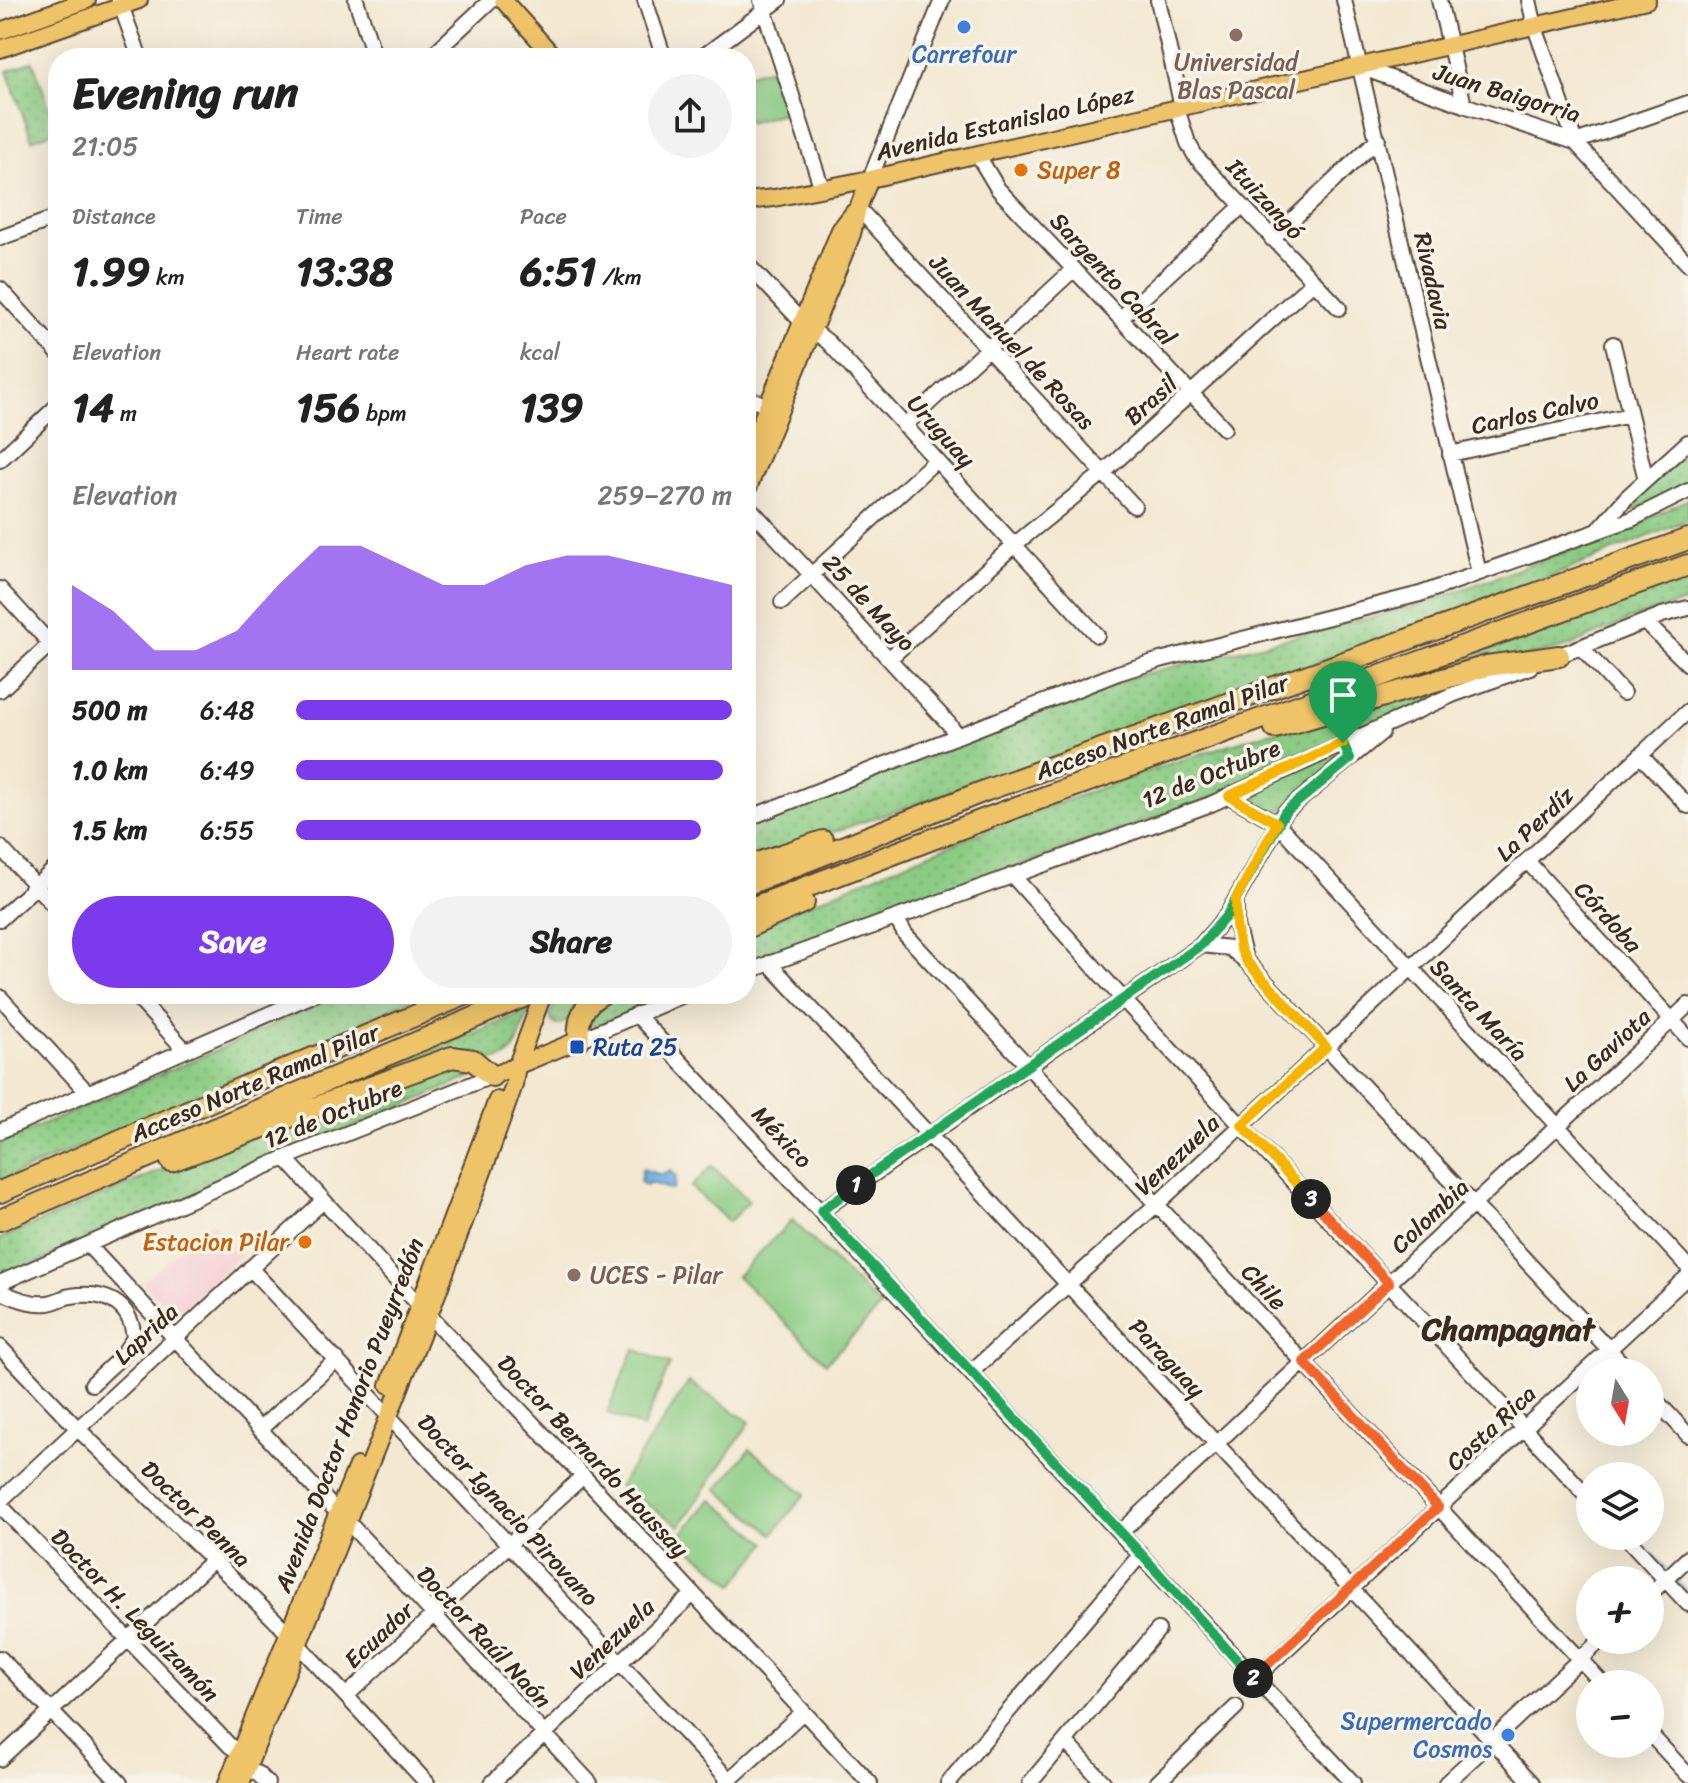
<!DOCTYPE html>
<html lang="en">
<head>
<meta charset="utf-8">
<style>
	body { margin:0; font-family:Sriracha,sans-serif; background:#f2f2f2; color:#222; height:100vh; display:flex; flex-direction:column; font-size:30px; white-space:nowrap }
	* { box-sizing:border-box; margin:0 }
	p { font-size:26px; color:#767676 }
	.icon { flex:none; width:44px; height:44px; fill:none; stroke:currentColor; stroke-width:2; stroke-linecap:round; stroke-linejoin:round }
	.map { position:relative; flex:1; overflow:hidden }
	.panel { position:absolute; left:48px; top:48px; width:708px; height:956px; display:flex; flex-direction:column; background:#fff; border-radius:32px; box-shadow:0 8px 32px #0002 }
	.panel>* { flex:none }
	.needle { width:52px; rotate:169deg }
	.fabs { position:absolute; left:1576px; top:1358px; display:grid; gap:16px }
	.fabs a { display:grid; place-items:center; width:88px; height:88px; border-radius:50%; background:#fff; box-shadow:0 8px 32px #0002; font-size:40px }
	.pin { position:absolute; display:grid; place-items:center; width:68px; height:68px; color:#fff; margin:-82px -34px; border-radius:50% 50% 50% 0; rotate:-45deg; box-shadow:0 0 8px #0007 }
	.pin .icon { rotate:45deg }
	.km { position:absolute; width:40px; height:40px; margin:-20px; border-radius:50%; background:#222; color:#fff; font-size:22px; line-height:40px; text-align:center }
	.round { display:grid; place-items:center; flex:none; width:84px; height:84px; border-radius:42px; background:#f2f2f2 }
	.overview { display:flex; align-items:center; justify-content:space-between; height:136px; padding:0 24px }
	h1 { font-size:44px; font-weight:700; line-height:60px }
	.figures { display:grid; grid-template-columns:repeat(3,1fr); gap:12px; height:136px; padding:8px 24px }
	.figures div { display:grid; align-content:center }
	.figures b { font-size:40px; font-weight:700 }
	.figures small { font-size:22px; font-weight:400 }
	.figures p { font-size:22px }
	.chart { height:224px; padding:16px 24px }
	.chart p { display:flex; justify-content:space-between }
	.chart svg { width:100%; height:144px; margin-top:8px; fill:#7c3aed; opacity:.7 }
	.cta { display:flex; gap:16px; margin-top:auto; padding:16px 24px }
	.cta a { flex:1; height:92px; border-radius:48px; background:#7c3aed; color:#fff; font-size:32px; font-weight:700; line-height:92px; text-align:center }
	.cta a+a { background:#f2f2f2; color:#222 }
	ul { padding:0 24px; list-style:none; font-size:26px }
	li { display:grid; grid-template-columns:128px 96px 1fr; align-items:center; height:60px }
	li i { height:20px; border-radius:10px; background:#7c3aed }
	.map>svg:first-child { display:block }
</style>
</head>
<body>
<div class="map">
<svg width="1688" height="1783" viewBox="0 0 1688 1783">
	<defs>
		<pattern id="grass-dots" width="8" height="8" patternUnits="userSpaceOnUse" patternTransform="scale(2)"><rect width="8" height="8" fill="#8bcc84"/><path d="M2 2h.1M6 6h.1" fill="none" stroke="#79af72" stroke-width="1.8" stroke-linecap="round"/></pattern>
		<pattern id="water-ripples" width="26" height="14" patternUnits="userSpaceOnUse" patternTransform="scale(2)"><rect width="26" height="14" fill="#70b1e4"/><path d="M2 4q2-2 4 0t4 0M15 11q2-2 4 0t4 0" fill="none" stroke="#5d90b8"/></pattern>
	</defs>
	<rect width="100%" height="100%" fill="#f7f3e8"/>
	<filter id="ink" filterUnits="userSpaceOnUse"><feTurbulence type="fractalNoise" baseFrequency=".0125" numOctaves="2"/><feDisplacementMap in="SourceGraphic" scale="16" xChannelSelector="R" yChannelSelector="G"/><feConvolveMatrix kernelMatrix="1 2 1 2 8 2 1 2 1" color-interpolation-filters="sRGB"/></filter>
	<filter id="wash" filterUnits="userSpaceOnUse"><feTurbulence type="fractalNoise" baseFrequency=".006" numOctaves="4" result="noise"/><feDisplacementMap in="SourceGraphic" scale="32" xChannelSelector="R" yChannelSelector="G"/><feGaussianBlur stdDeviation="1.8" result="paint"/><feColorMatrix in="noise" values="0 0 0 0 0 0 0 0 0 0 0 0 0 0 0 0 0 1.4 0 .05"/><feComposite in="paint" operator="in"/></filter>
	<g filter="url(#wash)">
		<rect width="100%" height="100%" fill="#f3e8d1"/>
		<path fill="#f6cfd6" d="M211 1222 242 1254 175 1315 142 1283Z"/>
		<path fill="url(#grass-dots)" stroke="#637b51" stroke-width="2" d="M33 61 58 132 57 130 32 140 7 71Z
			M1688 450V488L1615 518Z
			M1688 499V520L1531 585 1122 735 746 861V828L1136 676 1420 605 1629 528Z
			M1688 579V601L1638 616 1570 646 1367 695Z
			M1486 677 1231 791 918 902 833 937 746 967V932C887 868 1034 809 1181 760 1281 727 1384 701 1486 677Z
			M1342 751 1346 757 1283 809C1270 813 1253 807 1244 798V794Z
			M340 994H420L321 1044 0 1181V1143L229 1045Z
			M565 994H585L574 1006 568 1021 557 1025 552 1022 550 1014 557 997Z
			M610 994H679L596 1027 588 1019Z
			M529 1010C517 1041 515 1074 474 1053L311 1100Z
			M458 1060 476 1075 0 1279V1239L162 1170Z"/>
		<path fill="#8bcc84" stroke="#637b51" stroke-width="2" d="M773 67 786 112 748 123 746 115V75Z
			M712 1166 749 1201 729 1222 691 1187Z
			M792 1220 881 1307 826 1363 737 1276Z
			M634 1349 670 1364 643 1428 607 1413Z
			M689 1382 750 1422 680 1526 619 1486Z
			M750 1449 805 1494 773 1534 717 1489Z
			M711 1499 767 1543 734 1584 678 1539Z"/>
		<path fill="url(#water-ripples)" stroke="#566e81" stroke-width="2" d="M642 1169 662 1175 670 1171 676 1177 673 1190 650 1183 645 1185 640 1181Z"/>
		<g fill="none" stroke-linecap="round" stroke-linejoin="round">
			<path stroke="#70b1e4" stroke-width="3" d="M1134 982 1169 959
				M1635 1536 1666 1569
				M1676 1580 1688 1594"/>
		</g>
	</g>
	<g filter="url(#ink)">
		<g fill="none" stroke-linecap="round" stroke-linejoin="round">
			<defs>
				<path id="minor" d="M119 0 140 58
					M356 0 375 58
					M645 0 664 58
					M761 0 822 189
					M1158 0 1182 107
					M1344 0 1479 573
					M1439 0 1464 105
					M1529 0 1535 27 1575 142 1688 264
					M429 58 491 0
					M701 58 779 0
					M1360 67 1464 105 1575 142 1688 103
					M1177 109 1188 143 1196 157 1339 308
					M977 154 998 189 1224 428
					M870 179 942 0
					M858 208 1134 506
					M0 238 58 217
					M1272 239 1378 139
					M746 263 801 321 828 342 1097 635
					M0 289 58 353
					M1120 319 1242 206
					M1613 344 1646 480
					M746 397 775 409
					M904 426 1074 269
					M1450 454 1630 415
					M0 460 58 405
					M746 504 949 724 957 736
					M1600 528 1626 498 1688 442
					M0 589 58 652
					M782 602 935 461
					M1645 622 1688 664
					M1581 647 1623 693
					M890 658 1014 545 1103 473 1313 282
					M1550 659 1662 615 1688 608
					M0 690 58 637
					M1641 756 1688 806
					M1229 796 1277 823 1688 1267
					M746 819 1118 673 1160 660 1420 594 1632 519 1688 491
					M0 847 58 910
					M1528 862 1688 1038
					M1012 875 1122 998 1590 1499
					M1236 900V925L1245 958
					M896 918 905 934 1603 1684
					M0 919 58 866
					M1201 945 1230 948 1247 962 1630 1372
					M769 963 1532 1783
					M746 972 1211 804 1452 695 1530 667
					M134 994 185 1050
					M0 997 88 1093
					M636 1014 1353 1783
					M579 1040 686 994
					M0 1131 315 994
					M285 1158 419 1305 583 1476 870 1783
					M821 1211 1201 945 1227 915 1285 812 1382 732
					M88 1245 338 1513
					M250 1268 732 1783
					M0 1283 285 1158 492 1076
					M0 1291C14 1298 31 1305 48 1303 56 1302 63 1297 71 1296 104 1291 131 1302 134 1338L121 1357 92 1384
					M0 1347 77 1428 280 1625 427 1783
					M971 1372 1157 1204 1688 711
					M1650 1394 1688 1435
					M260 1429 337 1359
					M0 1501 323 1201
					M0 1505 230 1746 240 1753
					M347 1521 590 1783
					M1121 1532 1688 1005
					M1625 1536 1688 1604
					M1650 1594 1688 1558
					M0 1658 120 1783
					M1254 1679 1688 1276
					M346 1696 583 1476
					M1650 1734 1688 1775
					M1065 1741 1104 1783
					M0 1759 212 1561
					M247 1769 258 1774 267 1783
					M492 1783 693 1594
					M726 1783 803 1712
					M948 1783 1141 1554
					M1030 1783 1158 1630
					M1157 1783 1236 1707
					M1446 1783 1601 1640"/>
				<path id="major" d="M503 0 555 58
					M0 31 87 0
					M0 49 139 0
					M746 201 774 198 870 179 1647 0
					M746 458 840 230 854 212
					M746 493 852 234 858 208 870 179
					M492 1076 579 1040
					M389 1385 497 1100
					M227 1783 357 1466
					M241 1783 303 1633 434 1302 491 1150 514 1085 517 1065 543 994"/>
				<path id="highway" d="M1275 728 1487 666 1559 656
					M746 867 823 841
					M746 885 987 790 1688 539
					M746 910 1014 808 1688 565
					M746 928 804 902
					M579 1040C577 1019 583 1004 602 994
					M171 1161 452 1057 473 1060 492 1076
					M0 1192 248 1085 467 994
					M0 1220 530 994"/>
			</defs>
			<use href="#minor" stroke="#574639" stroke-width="18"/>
			<use href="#major" stroke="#574639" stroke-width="20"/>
			<use href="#highway" stroke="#574639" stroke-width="24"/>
			<use href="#minor" stroke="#fff" stroke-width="14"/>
			<use href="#major" stroke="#efc469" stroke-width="16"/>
			<use href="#highway" stroke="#efc469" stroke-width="20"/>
		</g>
	</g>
	<g fill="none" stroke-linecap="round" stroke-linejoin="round" filter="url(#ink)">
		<defs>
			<path id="split-1" d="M856 1185 1201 945 1227 915 1285 812 1350 759 1343 743"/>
			<path id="split-2" d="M856 1185 821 1211 1141 1554 1253 1678"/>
			<path id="split-3" d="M1253 1678 1438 1507 1304 1362 1389 1283 1311 1199"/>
			<path id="split-4" d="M1311 1199 1242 1125 1326 1047 1247 962 1240 948 1236 925V899L1277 823 1229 796 1343 743"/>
		</defs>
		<use href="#split-1" stroke="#fff" stroke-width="16"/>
		<use href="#split-2" stroke="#fff" stroke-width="16"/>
		<use href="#split-3" stroke="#fff" stroke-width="16"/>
		<use href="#split-4" stroke="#fff" stroke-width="16"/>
		<use href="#split-1" stroke="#22a559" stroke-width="10"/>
		<use href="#split-2" stroke="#22a559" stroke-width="10"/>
		<use href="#split-3" stroke="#f0652b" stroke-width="10"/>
		<use href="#split-4" stroke="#f5b400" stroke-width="10"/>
	</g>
	<g fill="#3f7fe0" stroke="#f7f3e8" stroke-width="3">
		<circle cx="964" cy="27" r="8"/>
		<circle cx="1508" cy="1735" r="8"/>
	</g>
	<g fill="#8d6e63" stroke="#f7f3e8" stroke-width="3">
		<circle cx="1236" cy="35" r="8"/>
		<circle cx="574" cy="1275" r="8"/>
	</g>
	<g fill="#e8710a" stroke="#f7f3e8" stroke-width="3">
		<circle cx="1021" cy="170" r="8"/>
		<circle cx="305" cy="1242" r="8"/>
	</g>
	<rect fill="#1a4fb4" stroke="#f7f3e8" stroke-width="3" x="569" y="1039" width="16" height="16" rx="4"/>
	<g text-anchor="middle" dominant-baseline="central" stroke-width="7" stroke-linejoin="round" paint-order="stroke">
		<g font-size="24" fill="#366cbe" stroke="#f7f3e8">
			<text x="964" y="54">Carrefour</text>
			<text x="1492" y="1721" text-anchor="end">Supermercado<tspan x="1492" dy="28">Cosmos</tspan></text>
		</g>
		<g font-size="24" fill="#785e54" stroke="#f7f3e8">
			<text x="1236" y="62">Universidad<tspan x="1236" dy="28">Blas Pascal</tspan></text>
			<text x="590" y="1275" text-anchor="start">UCES - Pilar</text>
		</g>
		<g font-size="24" fill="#3b2a1e" stroke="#f7f3e8">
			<text transform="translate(1507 93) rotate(17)">Juan Baigorria</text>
			<text transform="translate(1005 123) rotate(-13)">Avenida Estanislao López</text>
			<text transform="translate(1265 199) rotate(47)">Ituizangó</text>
			<text transform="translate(1113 279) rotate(47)">Sargento Cabral</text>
			<text transform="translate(1433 281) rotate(77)">Rivadavia</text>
			<text transform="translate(1012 342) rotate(47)">Juan Manuel de Rosas</text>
			<text transform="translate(1151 400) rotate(-42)">Brasil</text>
			<text transform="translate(1535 413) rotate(-12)">Carlos Calvo</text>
			<text transform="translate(941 431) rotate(48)">Uruguay</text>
			<text transform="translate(869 603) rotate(47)">25 de Mayo</text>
			<text transform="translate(1162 727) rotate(-20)">Acceso Norte Ramal Pilar</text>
			<text transform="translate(1211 774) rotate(-22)">12 de Octubre</text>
			<text transform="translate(1535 824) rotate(-43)">La Perdíz</text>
			<text transform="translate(1608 917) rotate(48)">Córdoba</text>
			<text transform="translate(1479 1010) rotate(47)">Santa María</text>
			<text transform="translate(1607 1050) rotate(-43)">La Gaviota</text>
			<text transform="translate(255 1083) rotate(-23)">Acceso Norte Ramal Pilar</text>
			<text transform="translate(333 1114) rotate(-22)">12 de Octubre</text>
			<text transform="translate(782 1137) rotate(47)">México</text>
			<text transform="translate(1177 1155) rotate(-43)">Venezuela</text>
			<text transform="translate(1430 1216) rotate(-43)">Colombia</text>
			<text transform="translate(1264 1287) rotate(47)">Chile</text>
			<text transform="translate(146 1334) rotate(-43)">Laprida</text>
			<text transform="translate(1167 1358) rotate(47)">Paraguay</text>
			<text transform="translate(349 1415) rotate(-69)">Avenida Doctor Honorio Pueyrredón</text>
			<text transform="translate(1491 1428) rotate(-43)">Costa Rica</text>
			<text transform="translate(593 1456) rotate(47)">Doctor Bernardo Houssay</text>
			<text transform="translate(508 1510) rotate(47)">Doctor Ignacio Pirovano</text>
			<text transform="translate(196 1514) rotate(44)">Doctor Penna</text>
			<text transform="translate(135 1615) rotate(46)">Doctor H. Leguizamón</text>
			<text transform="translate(379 1635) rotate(-43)">Ecuador</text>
			<text transform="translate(484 1637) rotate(47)">Doctor Raúl Naón</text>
			<text transform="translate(612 1639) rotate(-43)">Venezuela</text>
		</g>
		<g font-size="24" fill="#c56008" stroke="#f7f3e8" text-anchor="start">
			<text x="1037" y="170">Super 8</text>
			<text x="289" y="1242" text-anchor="end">Estacion Pilar</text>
		</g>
		<g font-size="24" fill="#164399" stroke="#f7f3e8" text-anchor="start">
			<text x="593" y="1047">Ruta 25</text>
		</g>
		<g font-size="32" font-weight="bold" fill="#3b2a1e" stroke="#f7f3e8">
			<text x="1508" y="1329">Champagnat</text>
		</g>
	</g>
</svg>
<div class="fabs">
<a><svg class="needle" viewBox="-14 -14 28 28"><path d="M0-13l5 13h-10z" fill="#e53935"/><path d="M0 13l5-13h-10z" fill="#767676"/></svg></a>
<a><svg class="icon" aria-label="layers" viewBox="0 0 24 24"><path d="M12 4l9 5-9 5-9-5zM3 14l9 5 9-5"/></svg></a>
<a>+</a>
<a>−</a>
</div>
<div class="pin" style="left:1343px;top:743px;background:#1e9e55"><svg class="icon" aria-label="arrive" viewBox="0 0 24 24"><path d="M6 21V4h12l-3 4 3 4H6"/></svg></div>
<b class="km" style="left:856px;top:1185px">1</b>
<b class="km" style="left:1253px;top:1678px">2</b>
<b class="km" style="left:1311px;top:1199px">3</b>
<section class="panel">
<div class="overview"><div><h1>Evening run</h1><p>21:05</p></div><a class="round"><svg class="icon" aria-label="share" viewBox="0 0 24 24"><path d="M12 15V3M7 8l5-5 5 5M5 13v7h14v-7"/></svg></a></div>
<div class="figures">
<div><p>Distance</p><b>1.99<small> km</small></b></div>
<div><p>Time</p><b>13:38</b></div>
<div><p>Pace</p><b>6:51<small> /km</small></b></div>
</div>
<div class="figures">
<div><p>Elevation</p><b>14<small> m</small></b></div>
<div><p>Heart rate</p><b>156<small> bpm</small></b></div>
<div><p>kcal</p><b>139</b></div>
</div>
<div class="chart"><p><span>Elevation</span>259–270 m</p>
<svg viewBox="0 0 160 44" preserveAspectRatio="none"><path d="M0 44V18L10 26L20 38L30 38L40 32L50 18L60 6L70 6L80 12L90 18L100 18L110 12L120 9L130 9L140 12L150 15L160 18V44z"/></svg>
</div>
<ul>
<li><b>500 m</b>6:48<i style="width:100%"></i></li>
<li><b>1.0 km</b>6:49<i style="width:98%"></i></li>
<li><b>1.5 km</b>6:55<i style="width:93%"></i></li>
</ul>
<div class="cta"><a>Save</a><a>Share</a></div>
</section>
</div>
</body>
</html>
